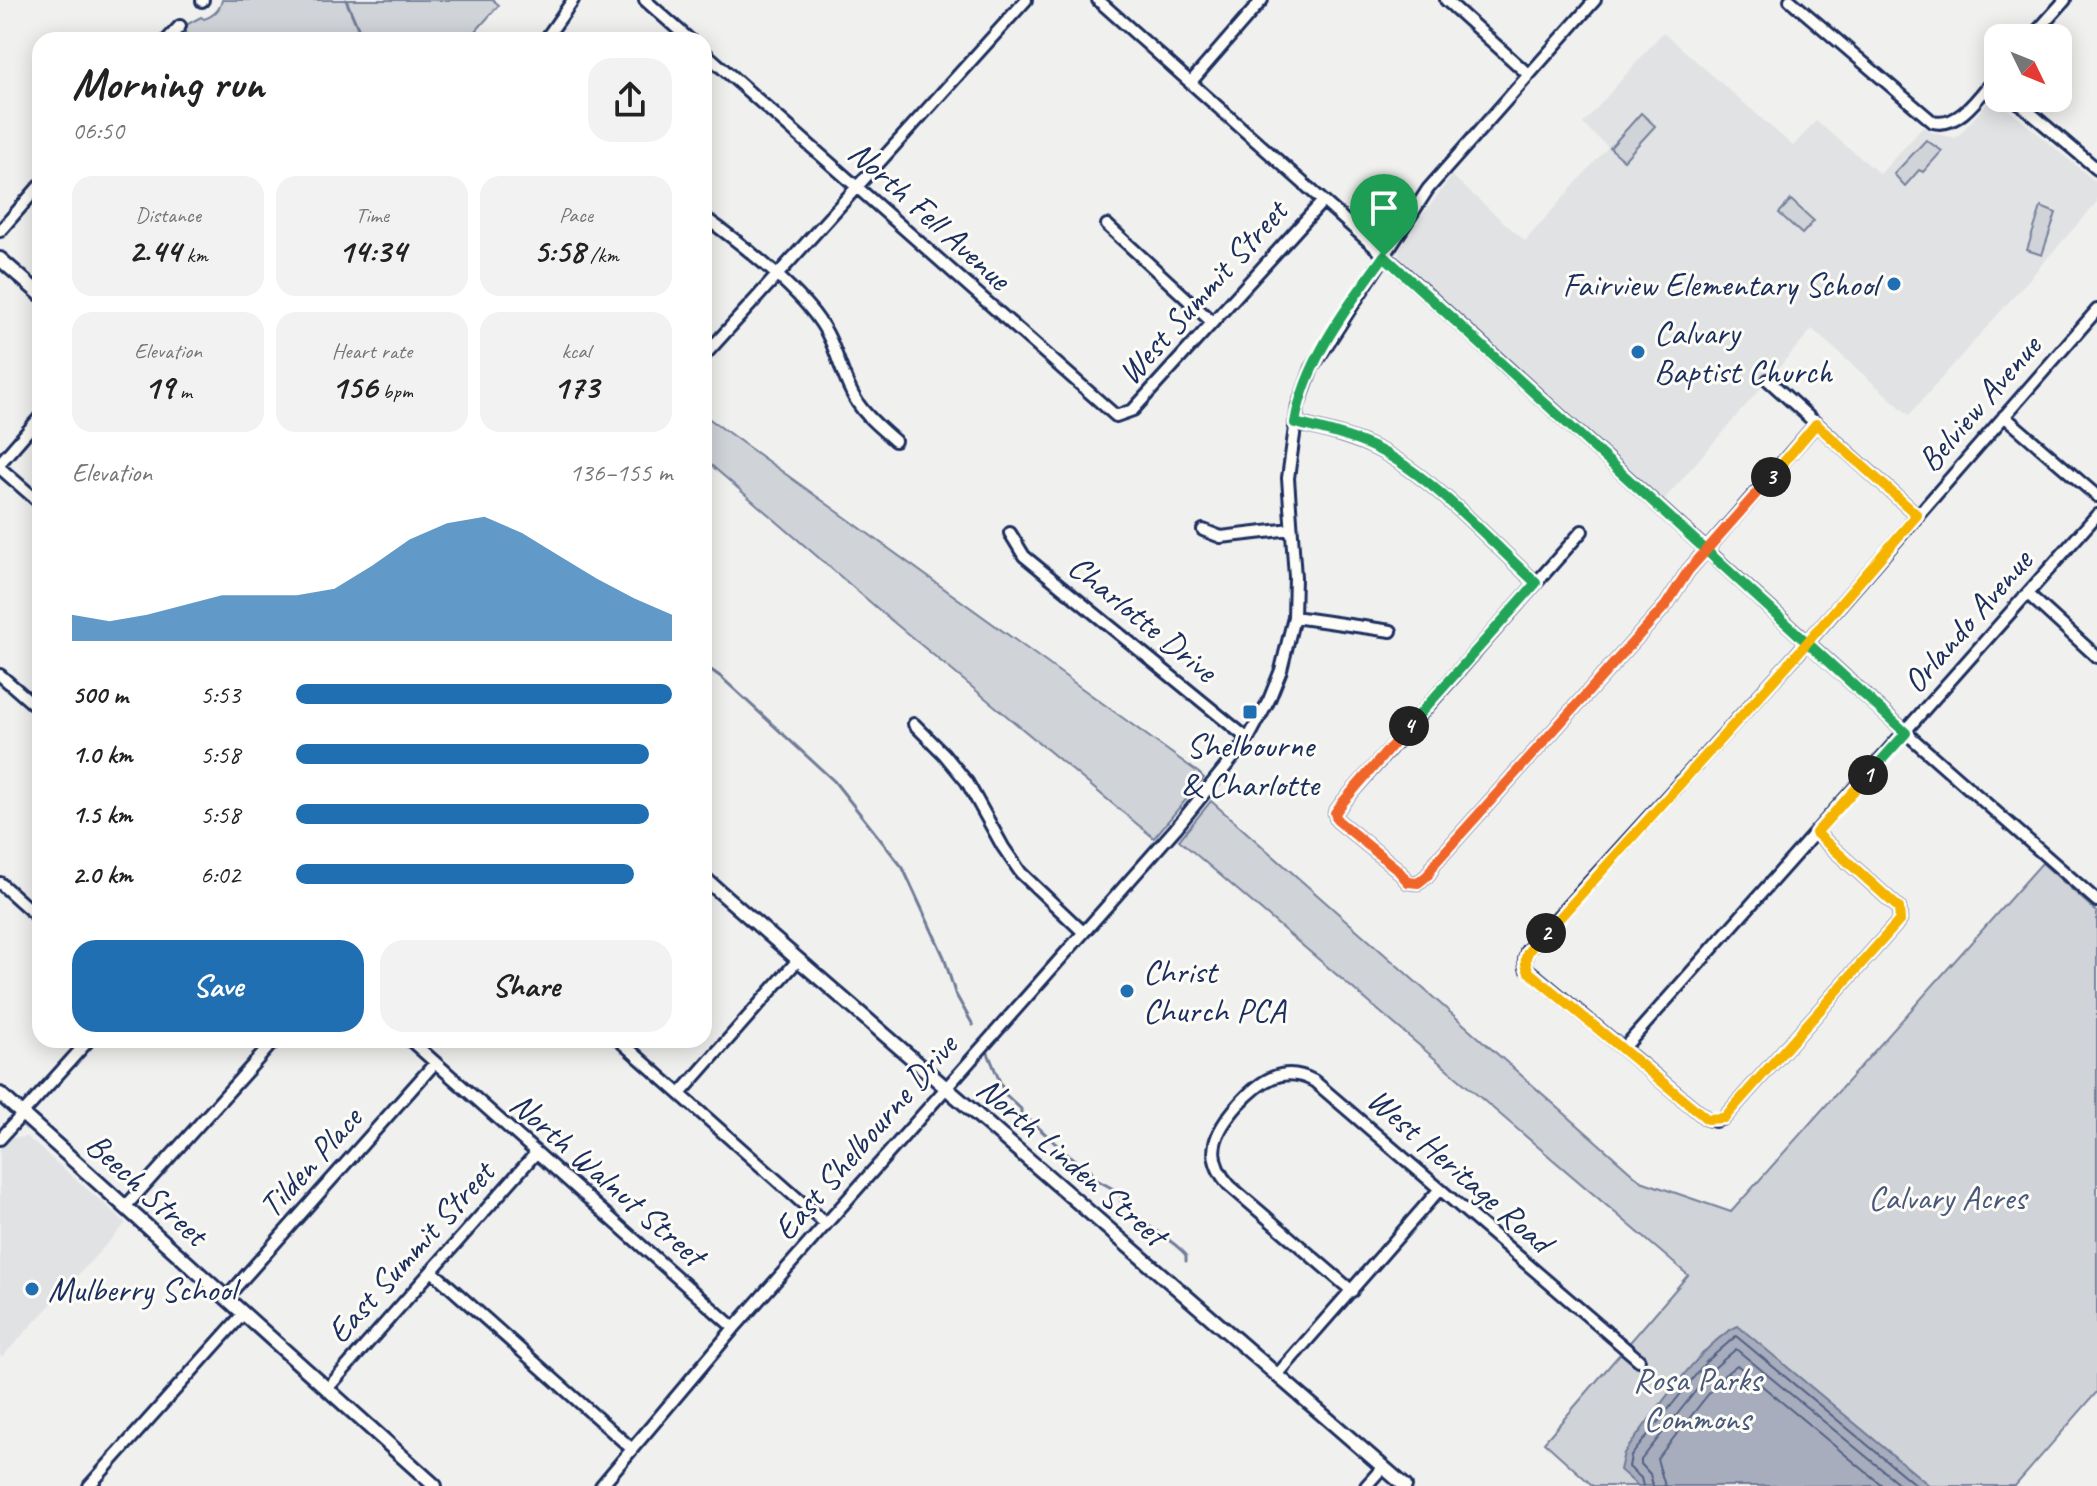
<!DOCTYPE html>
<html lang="en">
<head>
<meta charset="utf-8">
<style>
	body { margin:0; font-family:Caveat,sans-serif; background:#f2f2f2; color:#222; height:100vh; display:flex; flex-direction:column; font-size:30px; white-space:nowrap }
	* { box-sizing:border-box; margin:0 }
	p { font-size:26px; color:#767676 }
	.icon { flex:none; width:44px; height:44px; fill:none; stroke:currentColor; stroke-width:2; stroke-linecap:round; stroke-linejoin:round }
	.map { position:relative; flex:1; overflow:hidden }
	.panel { position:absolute; left:32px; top:32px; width:680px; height:1016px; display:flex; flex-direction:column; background:#fff; border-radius:24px; box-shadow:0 4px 20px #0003 }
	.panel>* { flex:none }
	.needle { width:52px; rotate:133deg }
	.fabs { position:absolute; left:1984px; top:24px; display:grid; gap:16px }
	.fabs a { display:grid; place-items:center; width:88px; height:88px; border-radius:16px; background:#fff; box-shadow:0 4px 20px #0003; font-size:40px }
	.pin { position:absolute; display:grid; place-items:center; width:68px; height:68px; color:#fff; margin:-82px -34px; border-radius:50% 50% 50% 0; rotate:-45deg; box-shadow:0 0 8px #0007 }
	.pin .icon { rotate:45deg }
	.km { position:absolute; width:40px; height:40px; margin:-20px; border-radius:50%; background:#222; color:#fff; font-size:22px; line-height:40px; text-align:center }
	.round { display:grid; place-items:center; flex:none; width:84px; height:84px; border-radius:24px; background:#f2f2f2 }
	.summary { display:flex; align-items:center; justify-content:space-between; height:136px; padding:0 40px }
	h1 { font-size:44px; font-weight:800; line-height:60px }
	.figures { display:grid; grid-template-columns:repeat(3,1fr); gap:12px; height:136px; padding:8px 40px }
	.figures div { display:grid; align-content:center; border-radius:20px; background:#f2f2f2; text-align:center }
	.figures b { font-size:34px; font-weight:800 }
	.figures small { font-size:22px; font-weight:400 }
	.figures p { font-size:22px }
	.chart { height:224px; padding:16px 40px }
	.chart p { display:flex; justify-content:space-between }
	.chart svg { width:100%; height:144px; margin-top:8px; fill:#1f6fb2; opacity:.7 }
	.primary-button { display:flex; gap:16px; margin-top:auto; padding:16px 40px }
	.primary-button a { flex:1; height:92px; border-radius:24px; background:#1f6fb2; color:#fff; font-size:32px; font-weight:800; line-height:92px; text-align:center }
	.primary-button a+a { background:#f2f2f2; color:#222 }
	ul { padding:0 40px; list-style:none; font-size:26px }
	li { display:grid; grid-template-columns:128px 96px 1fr; align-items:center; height:60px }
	li i { height:20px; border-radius:10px; background:#1f6fb2 }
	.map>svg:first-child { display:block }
</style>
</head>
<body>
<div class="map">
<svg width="2097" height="1486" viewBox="0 0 2097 1486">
	<rect width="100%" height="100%" fill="#f0f0ee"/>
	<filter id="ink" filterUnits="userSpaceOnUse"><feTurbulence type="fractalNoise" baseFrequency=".0125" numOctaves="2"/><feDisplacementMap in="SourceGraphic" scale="16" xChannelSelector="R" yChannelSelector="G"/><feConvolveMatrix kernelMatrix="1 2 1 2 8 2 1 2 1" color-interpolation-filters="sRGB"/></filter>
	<g filter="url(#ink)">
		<path fill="#e0e2e3" d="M1663 32 1793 146 1816 121 1880 174 1923 127 1933 133 1956 138 1993 97 2097 183V202L1909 415 1812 329 1663 501 1404 264 1399 255 1400 249 1419 220 1452 176 1525 241 1608 147 1583 124Z
			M27 1137 126 1223 3 1356H0V1148L12 1138Z"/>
		<path fill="#d0d3d8" stroke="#76819b" stroke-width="2" d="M222 0H493L499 5 468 40H194L183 31 186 25 201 17 204 19C213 16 220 10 222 0Z
			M1641 113 1655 126 1624 160 1610 148Z
			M1926 140 1942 151 1923 172 1919 170 1905 186 1894 174Z
			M1791 200 1814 221 1802 234 1779 213Z
			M2041 207 2056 213 2042 255 2027 250Z
			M704 415 1199 773 1204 778 1154 838 891 620 704 459Z
			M1211 801 1641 1181 1731 1212 2042 863 2097 912V1392L2015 1486H1593L1544 1442 1688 1275 1179 840Z"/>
		<path fill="#a7adbd" stroke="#6f7b97" stroke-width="2" d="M1738 1326 1930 1486H1638L1620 1470 1624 1453C1650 1420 1702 1341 1738 1326Z"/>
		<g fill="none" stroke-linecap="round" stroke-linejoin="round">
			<path stroke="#536184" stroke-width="2" d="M1643 1486 1641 1478 1629 1467 1631 1456 1706 1362 1736 1336 1917 1486
				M1653 1486 1650 1474 1641 1464V1460L1713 1369 1736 1349 1902 1486
				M1665 1486 1657 1459 1722 1377 1737 1365 1883 1486"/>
			<path stroke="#6f7b97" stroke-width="3" d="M346 0 363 40
				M704 665 721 677 834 781 903 868 944 957 955 993 973 1025
				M988 1053 1005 1094 1021 1109V1113
				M1031 1121C1051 1138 1067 1158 1091 1170L1093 1178 1121 1193V1201C1131 1207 1135 1216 1145 1223 1158 1234 1174 1241 1186 1255V1261"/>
			<defs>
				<path id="minor" d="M645 0 690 40
					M1098 0 1395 265 1914 740 2097 901
					M1446 0 1529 75
					M1790 0 1933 122C1960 129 1982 92 1998 74
					M202 1 203 0
					M2031 38 2065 0
					M167 40 180 26
					M545 40 573 0
					M704 52 1116 416 1133 410 1322 202
					M1190 83 1262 0
					M2013 98 2097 169
					M704 217C737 240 795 286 818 319 837 344 840 376 857 402 867 418 882 429 895 441
					M1107 225 1212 322
					M0 231 40 185
					M704 356 1026 0
					M1768 380 1917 515
					M2004 416 2097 496
					M1295 423C1322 430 1351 436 1377 449 1432 476 1490 541 1536 583
					M0 463 40 417
					M0 468 40 503
					M1203 530 1221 537 1291 529
					M1582 531 1343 802 1335 813 1337 820 1397 869 1408 882 1418 883 1428 875 1435 863 1666 605 1688 571 1816 424
					M1010 533 1024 556 1248 739
					M2028 594 2097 657
					M1294 617 1391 631
					M0 675 40 710
					M914 724 944 754 967 782 1003 847 1021 873 1082 931
					M1816 833 1899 908 1900 920 1724 1118 1715 1121 1707 1119 1526 968 1525 960 1527 951 1798 653 2097 310
					M0 883 40 919
					M410 1040 734 1328
					M619 1040 826 1224
					M1623 1049 2097 515
					M680 1094 798 960
					M0 1139 89 1040
					M125 1207 275 1040
					M432 1271 632 1449
					M1352 1291 1230 1186C1202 1156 1215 1131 1239 1104 1260 1081 1283 1064 1314 1081L1639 1360
					M226 1298 435 1063
					M1277 1375 1439 1190
					M327 1389 536 1153
					M89 1486 243 1314
					M601 1486 734 1328 1176 828 1248 739 1269 700 1281 670 1294 617 1295 577 1288 478 1298 406 1312 368 1428 189 1595 0
					M1366 1486 1383 1467"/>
				<path id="major" d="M0 259 40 294
					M704 878 1405 1486
					M0 1094 435 1486"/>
			</defs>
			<use href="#minor" stroke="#1b2f5e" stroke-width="16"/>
			<use href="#major" stroke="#1b2f5e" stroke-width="18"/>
			<use href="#minor" stroke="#fdfcf7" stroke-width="10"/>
			<use href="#major" stroke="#fdfcf7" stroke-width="12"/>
		</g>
	</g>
	<g fill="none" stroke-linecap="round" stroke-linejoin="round" filter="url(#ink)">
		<defs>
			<path id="split-1" d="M1384 256 1906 733 1868 775"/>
			<path id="split-2" d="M1546 933C1534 945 1519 954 1529 972L1707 1119 1724 1118 1900 920 1899 908 1816 833 1868 775"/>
			<path id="split-3" d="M1546 933 1798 653 1917 515 1816 424 1771 477"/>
			<path id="split-4" d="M1409 726 1343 802 1335 813 1337 820 1397 869 1408 882 1418 883 1428 875 1435 863 1666 605 1688 571 1771 477"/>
			<path id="split-5" d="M1384 256C1348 306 1305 361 1295 423 1323 430 1351 436 1377 449 1432 476 1490 541 1536 583L1409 726"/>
		</defs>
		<use href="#split-1" stroke="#fff" stroke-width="16"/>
		<use href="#split-2" stroke="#fff" stroke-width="16"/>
		<use href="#split-3" stroke="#fff" stroke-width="16"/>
		<use href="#split-4" stroke="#fff" stroke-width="16"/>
		<use href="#split-5" stroke="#fff" stroke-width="16"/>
		<use href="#split-1" stroke="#22a559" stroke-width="10"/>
		<use href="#split-2" stroke="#f5b400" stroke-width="10"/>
		<use href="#split-3" stroke="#f5b400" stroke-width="10"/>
		<use href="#split-4" stroke="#f0652b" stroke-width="10"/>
		<use href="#split-5" stroke="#22a559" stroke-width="10"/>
	</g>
	<g fill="#1f6fb2" stroke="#fdfcf7" stroke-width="3">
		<circle cx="1894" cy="284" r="8"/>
		<circle cx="1638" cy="352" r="8"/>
		<rect x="1242" y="704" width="16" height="16" rx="4"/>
		<circle cx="1127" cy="991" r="8"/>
		<circle cx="32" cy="1289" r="8"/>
	</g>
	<g text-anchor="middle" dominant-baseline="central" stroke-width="6" stroke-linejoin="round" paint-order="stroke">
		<g font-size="34" fill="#1b2f5e" stroke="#fdfcf7">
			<text transform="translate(930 215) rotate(42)">North Fell Avenue</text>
			<text transform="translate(1202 292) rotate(-48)">West Summit Street</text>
			<text transform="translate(1979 403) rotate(-49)">Belview Avenue</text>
			<text transform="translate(1143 618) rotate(39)">Charlotte Drive</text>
			<text transform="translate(1967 621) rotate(-49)">Orlando Avenue</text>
			<text transform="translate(865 1137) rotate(-49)">East Shelbourne Drive</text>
			<text transform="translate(1072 1161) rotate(41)">North Linden Street</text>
			<text transform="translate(310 1162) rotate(-48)">Tilden Place</text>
			<text transform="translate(1460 1170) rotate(41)">West Heritage Road</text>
			<text transform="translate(608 1179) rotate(41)">North Walnut Street</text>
			<text transform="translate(147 1189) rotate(42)">Beech Street</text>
			<text transform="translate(410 1252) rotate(-48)">East Summit Street</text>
		</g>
		<g font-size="34" fill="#1b2f5e" stroke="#fdfcf7" text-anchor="start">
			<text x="1878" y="284" text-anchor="end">Fairview Elementary School</text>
			<text x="1654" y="332">Calvary<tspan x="1654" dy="39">Baptist Church</tspan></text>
			<text x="1250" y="745" text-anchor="middle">Shelbourne<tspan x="1250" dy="39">&amp; Charlotte</tspan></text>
			<text x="1143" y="971">Christ<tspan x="1143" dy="39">Church PCA</tspan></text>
			<text x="48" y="1289">Mulberry School</text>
		</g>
		<g font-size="34" fill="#48587c" stroke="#fdfcf7">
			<text x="1947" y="1197">Calvary Acres</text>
			<text x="1697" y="1379">Rosa Parks<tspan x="1697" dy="39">Commons</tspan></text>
		</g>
	</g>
</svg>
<div class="fabs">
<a><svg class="needle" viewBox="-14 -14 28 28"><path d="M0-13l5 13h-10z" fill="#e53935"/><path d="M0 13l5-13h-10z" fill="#767676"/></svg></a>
</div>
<div class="pin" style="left:1384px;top:256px;background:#1e9e55"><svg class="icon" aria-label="arrive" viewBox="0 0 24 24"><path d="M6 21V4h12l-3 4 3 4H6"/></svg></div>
<b class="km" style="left:1868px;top:775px">1</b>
<b class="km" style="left:1546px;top:933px">2</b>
<b class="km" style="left:1771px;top:477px">3</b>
<b class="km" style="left:1409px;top:726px">4</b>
<section class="panel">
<div class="summary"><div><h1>Morning run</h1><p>06:50</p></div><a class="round"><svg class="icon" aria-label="share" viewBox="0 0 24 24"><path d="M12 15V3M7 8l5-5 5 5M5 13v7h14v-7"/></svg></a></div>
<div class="figures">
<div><p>Distance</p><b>2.44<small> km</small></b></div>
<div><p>Time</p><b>14:34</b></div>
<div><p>Pace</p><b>5:58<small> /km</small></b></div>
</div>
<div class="figures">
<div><p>Elevation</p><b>19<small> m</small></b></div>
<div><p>Heart rate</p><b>156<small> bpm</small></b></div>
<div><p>kcal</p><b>173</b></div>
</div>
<div class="chart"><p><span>Elevation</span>136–155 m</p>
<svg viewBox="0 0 160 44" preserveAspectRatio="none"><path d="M0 44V36L10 38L20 36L30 33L40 30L50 30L60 30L70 28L80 21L90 13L100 8L110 6L120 11L130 18L140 25L150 31L160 36V44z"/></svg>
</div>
<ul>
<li><b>500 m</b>5:53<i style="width:100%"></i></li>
<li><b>1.0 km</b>5:58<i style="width:94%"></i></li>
<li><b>1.5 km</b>5:58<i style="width:94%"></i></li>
<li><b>2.0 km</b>6:02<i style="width:90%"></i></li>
</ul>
<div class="primary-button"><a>Save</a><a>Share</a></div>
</section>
</div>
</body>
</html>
